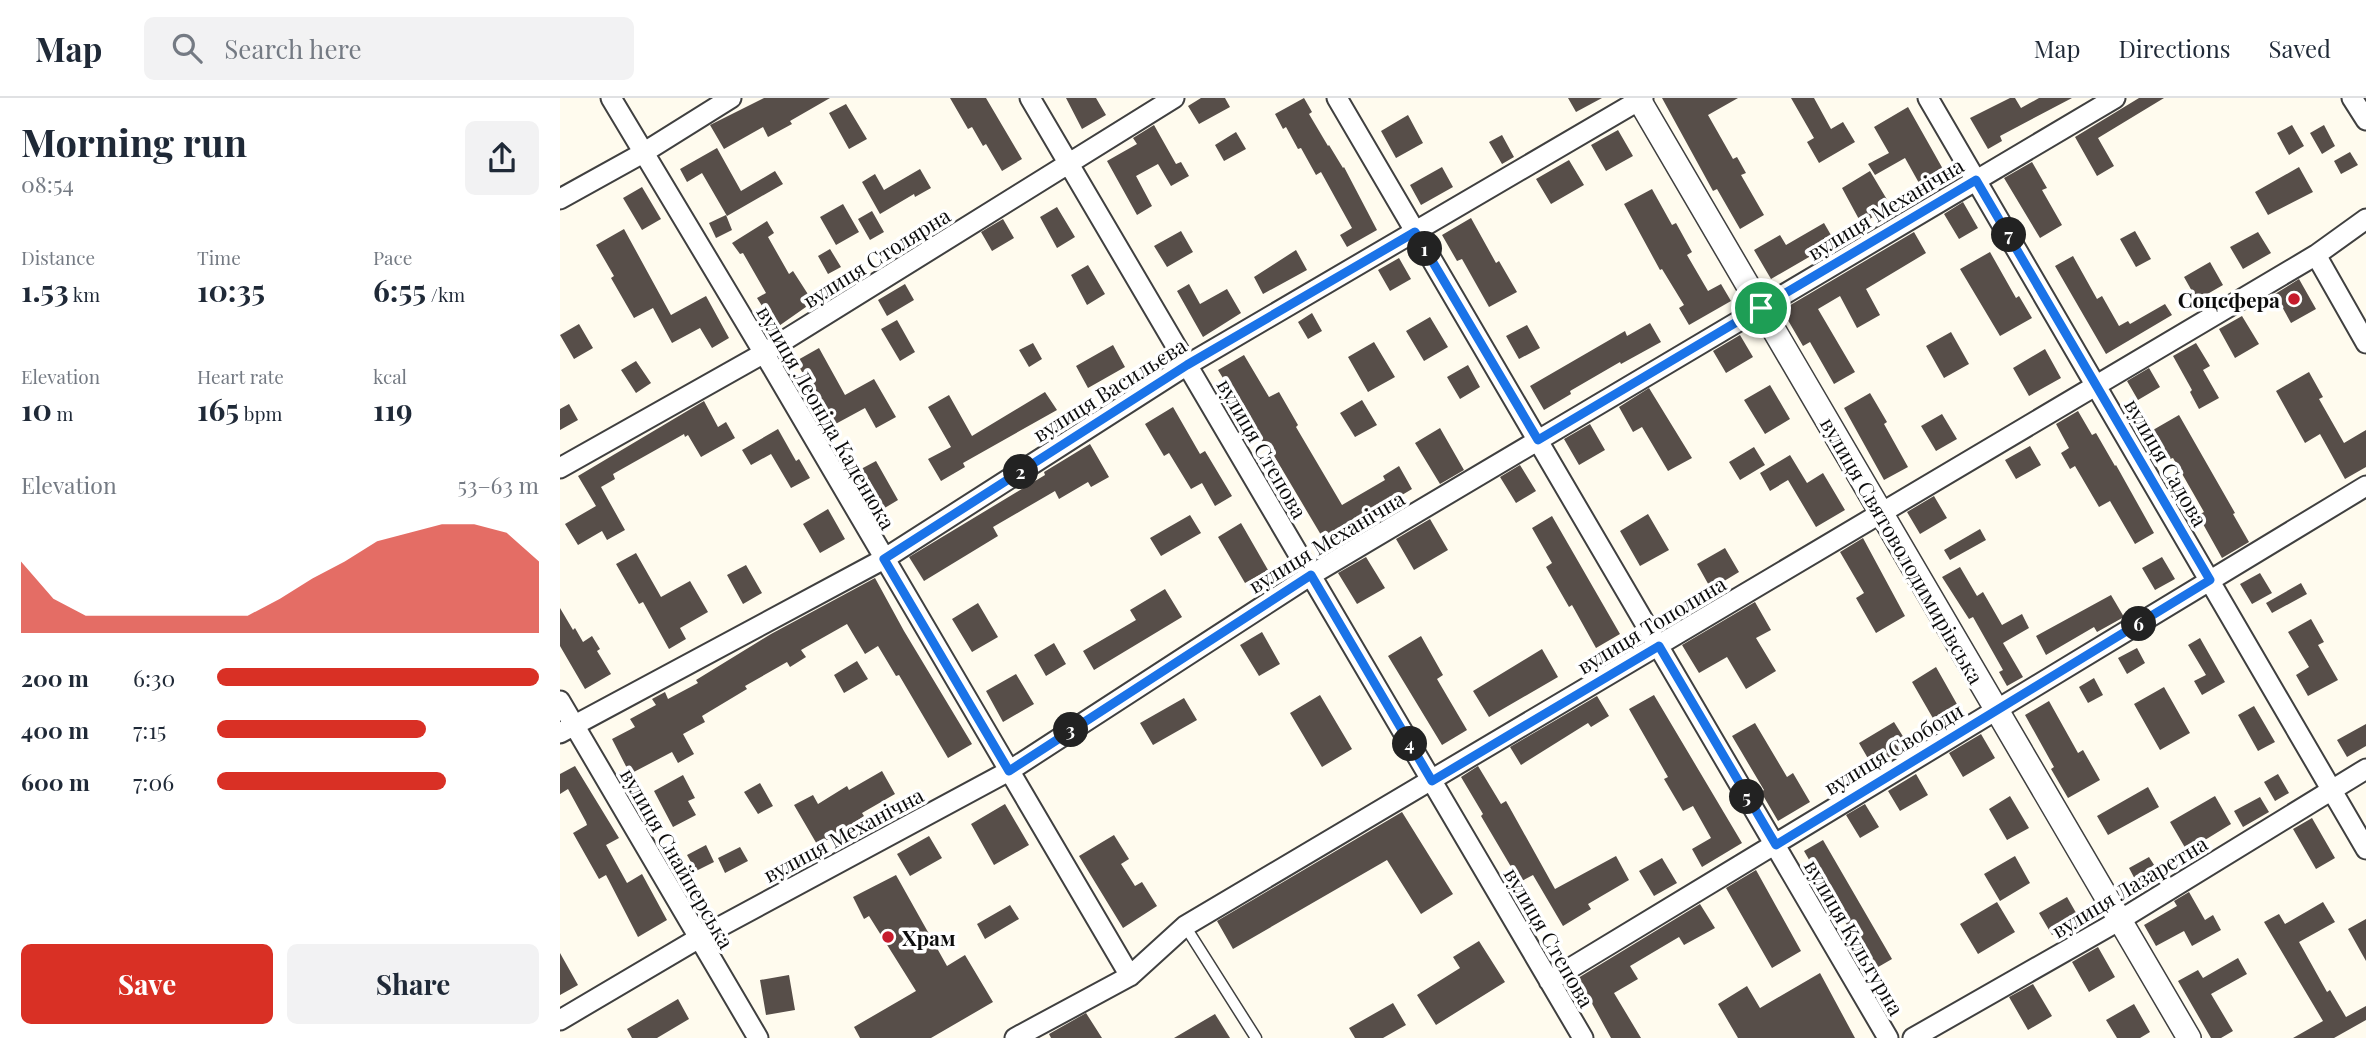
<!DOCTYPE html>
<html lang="en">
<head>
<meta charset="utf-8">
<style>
	body { margin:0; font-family:"Playfair Display",serif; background:#f2f2f3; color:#1f2937; height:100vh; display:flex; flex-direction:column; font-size:26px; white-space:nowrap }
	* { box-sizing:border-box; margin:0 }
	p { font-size:23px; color:#747a83 }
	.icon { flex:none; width:38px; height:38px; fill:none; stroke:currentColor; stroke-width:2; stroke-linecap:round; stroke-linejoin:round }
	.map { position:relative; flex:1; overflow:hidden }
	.panel { display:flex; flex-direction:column; background:#fff; width:560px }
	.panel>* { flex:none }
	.pin { position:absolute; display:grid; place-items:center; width:60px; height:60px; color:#fff; margin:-30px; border:4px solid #fff; border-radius:50%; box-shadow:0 2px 7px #0007 }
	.km { position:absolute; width:35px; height:35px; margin:-18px; border-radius:50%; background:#222; color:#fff; font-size:19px; line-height:35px; text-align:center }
	.round { display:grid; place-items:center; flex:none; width:74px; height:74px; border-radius:10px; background:#f2f2f3 }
	.head { display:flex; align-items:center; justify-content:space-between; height:119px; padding:0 21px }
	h1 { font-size:38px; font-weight:700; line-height:52px }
	.metrics { display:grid; grid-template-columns:repeat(3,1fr); gap:10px; height:119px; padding:7px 21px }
	.metrics div { display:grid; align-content:center }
	.metrics b { font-size:30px; font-weight:700 }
	.metrics small { font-size:19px; font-weight:400 }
	.metrics p { font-size:19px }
	.chart { height:196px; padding:14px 21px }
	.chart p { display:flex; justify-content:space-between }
	.chart svg { width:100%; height:126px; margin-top:7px; fill:#d93025; opacity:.7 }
	.primary-button { display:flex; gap:14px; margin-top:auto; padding:14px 21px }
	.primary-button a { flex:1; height:80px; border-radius:10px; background:#d93025; color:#fff; font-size:28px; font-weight:700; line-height:80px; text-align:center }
	.primary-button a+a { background:#f2f2f3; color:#1f2937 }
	ul { padding:0 21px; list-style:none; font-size:23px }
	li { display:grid; grid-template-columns:112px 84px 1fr; align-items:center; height:52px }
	li i { height:18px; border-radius:9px; background:#d93025 }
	header { display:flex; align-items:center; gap:42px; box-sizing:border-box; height:98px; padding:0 35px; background:#fff; border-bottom:2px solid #e0e1e3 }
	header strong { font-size:33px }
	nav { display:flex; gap:38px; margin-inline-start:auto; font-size:24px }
	.search { width:490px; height:63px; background:#f2f2f3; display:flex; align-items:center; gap:18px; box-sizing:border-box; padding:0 24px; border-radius:10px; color:#747a83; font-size:26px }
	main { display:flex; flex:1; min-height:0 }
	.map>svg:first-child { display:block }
</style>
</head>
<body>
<header>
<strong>Map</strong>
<div class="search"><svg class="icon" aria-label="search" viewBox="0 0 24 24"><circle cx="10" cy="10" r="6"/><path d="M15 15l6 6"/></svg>Search here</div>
<nav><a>Map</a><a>Directions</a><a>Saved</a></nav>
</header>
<main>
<section class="panel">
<div class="head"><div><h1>Morning run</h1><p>08:54</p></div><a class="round"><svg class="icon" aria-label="share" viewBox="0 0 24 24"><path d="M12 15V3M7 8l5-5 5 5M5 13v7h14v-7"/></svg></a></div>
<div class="metrics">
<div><p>Distance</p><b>1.53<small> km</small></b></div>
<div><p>Time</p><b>10:35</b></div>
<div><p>Pace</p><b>6:55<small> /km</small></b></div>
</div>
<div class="metrics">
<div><p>Elevation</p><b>10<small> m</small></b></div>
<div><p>Heart rate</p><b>165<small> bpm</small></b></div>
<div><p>kcal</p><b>119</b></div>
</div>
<div class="chart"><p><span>Elevation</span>53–63 m</p>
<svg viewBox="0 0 160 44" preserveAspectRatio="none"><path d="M0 44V19L10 32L20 38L30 38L40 38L50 38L60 38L70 38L80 32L90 25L100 19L110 12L120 9L130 6L140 6L150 9L160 19V44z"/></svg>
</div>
<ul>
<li><b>200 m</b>6:30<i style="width:100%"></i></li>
<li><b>400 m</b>7:15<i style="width:65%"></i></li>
<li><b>600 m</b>7:06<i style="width:71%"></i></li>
</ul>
<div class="primary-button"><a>Save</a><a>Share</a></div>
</section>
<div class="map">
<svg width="1806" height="940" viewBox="0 0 1806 940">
	<rect width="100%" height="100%" fill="#fffbee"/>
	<path fill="#574e49" d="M204 0H270L230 23 232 26 208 39 203 29 164 51 150 27Z
		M390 0H426L462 61 442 73 426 46 423 48 412 29 408 31Z
		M506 0H536L546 17 522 31Z
		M641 0H665L670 9 639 26 628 8Z
		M744 0 752 14 749 16 768 48 769 47 783 70 784 69 817 132 787 149 780 137 792 130 777 103 761 74 756 77 741 50 738 51 726 29 723 31 715 16Z
		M1008 0H1042L1016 14Z
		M1102 0H1178L1148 17 1173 61 1177 59 1186 75 1181 77 1204 117 1180 131 1157 91 1153 93Z
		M1231 0H1254L1271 31 1283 24 1295 44 1259 65 1247 44 1254 40Z
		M1450 0H1455L1461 10 1479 0H1512L1440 38 1442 43 1428 51 1410 20Z
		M1579 0H1604L1538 40 1554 68 1537 78 1515 39Z
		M286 6 307 41 289 51 269 15Z
		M1348 9 1388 80 1364 94 1345 60 1315 77 1308 66 1329 55 1314 29Z
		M848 17 863 45 836 60 821 33Z
		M594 27 616 66 621 64 629 78 611 88 598 66 576 78 592 108 577 117 547 63 577 46 573 40Z
		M1732 27 1744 48 1729 57 1717 35Z
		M1764 27 1775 48 1762 56 1750 35Z
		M1058 32 1073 58 1046 73 1031 47Z
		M676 34 686 51 664 63 655 47Z
		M942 37 954 59 942 66 929 44Z
		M157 50 181 93 215 73 223 86 167 118 142 75 127 84 120 71Z
		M1790 54 1798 67 1781 76 1774 63Z
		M1009 62 1024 87 991 106 976 81Z
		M1472 64 1487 90 1482 92 1502 127 1480 140 1444 80Z
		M882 69 893 89 861 107 850 87Z
		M1739 69 1753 94 1708 117 1695 94Z
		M360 71 371 90 355 99 354 96 320 116 302 84 315 76 324 92Z
		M1310 73 1332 110 1301 125 1282 90Z
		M82 89 101 121 82 132 63 100Z
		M1092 91 1112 127 1116 125 1132 154 1127 157 1148 193 1161 186 1171 203 1129 227 1119 210 1124 207 1102 171 1100 172 1064 106Z
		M1403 104 1418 130 1399 141 1384 116Z
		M283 106 299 134 276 147 260 119Z
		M497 109 515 139 497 150 480 119Z
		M312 113 324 134 310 142 298 121Z
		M166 117 172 132 156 140 149 125Z
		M911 120 936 165 939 163 957 194 929 209 902 161 897 163 882 137Z
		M443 121 454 140 432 153 421 134Z
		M207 123 214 135 208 139 229 176 233 173 253 204 216 230 197 200 206 195 183 155 180 156 172 145Z
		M1264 125 1275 144 1211 181 1194 152 1220 137 1226 147Z
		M64 131 111 217 146 198 169 240 152 250 140 230 112 245 93 210 74 220 51 180 54 178 36 147Z
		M621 133 633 154 607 169 594 148Z
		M1575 133 1591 161 1576 169 1560 141Z
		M1354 134 1366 155 1306 191 1320 217 1297 230 1280 198 1258 211 1295 274 1274 286 1250 244 1243 248 1222 212Z
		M1698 134 1711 155 1683 171 1670 149Z
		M270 151 281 169 268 176 258 158Z
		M736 152 747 172 703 196 694 179Z
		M1430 154 1456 200 1459 198 1472 220 1440 238 1400 171Z
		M1513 158 1537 201 1542 198 1559 228 1568 223 1570 226 1605 206 1612 217 1546 256 1495 168Z
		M839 160 851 181 830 193 818 172Z
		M1650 164 1663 187 1637 202 1624 179Z
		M528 167 545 196 527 207 511 177Z
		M1739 181 1756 211 1731 225 1715 196Z
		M345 186 354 202 327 218 318 202Z
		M629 186 640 206 667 191 681 215 643 239 617 193Z
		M752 215 762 233 748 241 738 224Z
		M1682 218 1699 246 1675 260 1659 231Z
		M870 219 888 249 864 263 846 233Z
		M337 222 355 254 340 263 321 231Z
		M1090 225 1101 244 1061 266 1060 264 1010 293 1011 296 984 312 970 288 1065 233 1067 238Z
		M19 226 33 250 14 261 0 237Z
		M967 227 980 250 959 261 946 238Z
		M1391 234 1409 266 1384 280 1366 248Z
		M1180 237 1193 259 1166 275 1153 253Z
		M814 244 835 279 808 294 788 259Z
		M473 245 482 261 469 269 459 252Z
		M1636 245 1650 268 1643 272 1659 300 1639 311 1630 294 1632 292 1613 258Z
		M553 247 565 269 528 290 516 268Z
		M259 250 285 297 314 281 336 319 316 330 305 310 270 329 257 307 259 305 236 263Z
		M1485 251 1501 280 1469 298 1453 270Z
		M684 257 709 299 719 294 738 327 736 329 782 407 825 382 823 378 839 368 852 391 822 409 824 411 810 419 809 416 764 442 707 346 704 347 658 272Z
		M76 263 91 285 76 295 61 272Z
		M908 267 920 289 900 301 887 279Z
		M1589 270 1600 289 1578 302 1567 283Z
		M1749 274 1763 299 1759 301 1784 345 1806 332V369L1785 381 1760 336 1745 345 1716 293Z
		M1210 287 1230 321 1205 336 1184 302Z
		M1089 290 1132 360 1108 373 1082 329 1073 334 1059 309Z
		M485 294 497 312 403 365 405 369 381 383 368 361 391 349 368 309 389 297 412 338Z
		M1310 295 1327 324 1324 326 1348 369 1324 382 1284 310Z
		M802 302 817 327 795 339 780 315Z
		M144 303 158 329 166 324 175 340 141 359 128 337 125 339 124 336 53 376 55 381 41 389 65 432 47 442 42 433 18 447 5 426 36 408 18 378Z
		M9 306 18 322 0 332V311Z
		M613 309 640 356 645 353 672 398 655 408 642 385 631 391 609 355 604 358 585 326Z
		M1518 313 1532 337 1536 335 1555 368 1556 367 1594 435 1575 446 1550 403 1539 409 1515 368 1510 371 1501 355 1509 350 1496 326Z
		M1382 316 1397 341 1376 353 1361 328Z
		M1619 317 1675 415 1673 416 1689 444 1662 460 1638 417 1644 414 1613 360 1610 361 1593 332Z
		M1030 326 1045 352 1019 367 1004 341Z
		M880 330 904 372 880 386 855 345Z
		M218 331 236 363 239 361 250 380 231 390 211 356 191 367 182 352Z
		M530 346 549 379 531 389 528 384 499 401 495 393 433 429 438 438 364 483 349 459 485 377 484 374Z
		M1470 348 1481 367 1456 381 1445 362Z
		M1194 349 1205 367 1180 382 1169 364Z
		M1230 357 1247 385 1263 375 1285 412 1256 429 1228 382 1210 393 1200 375Z
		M316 363 338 402 323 411 301 371Z
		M960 367 976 393 956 405 940 379Z
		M1374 398 1387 420 1360 436 1347 414Z
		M268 411 285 441 260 455 243 426Z
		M1088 416 1109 452 1080 468 1060 433Z
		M630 417 641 435 601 458 590 440Z
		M992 418 1060 536 1036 550 1012 507 1009 509 986 469 992 465 972 430Z
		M870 421 888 452 854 472 836 441Z
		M681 425 708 472 685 485 658 439Z
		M1420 431 1426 442 1390 462 1384 452Z
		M1303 440 1345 518 1316 535 1296 500 1304 495 1280 454Z
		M1165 450 1179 474 1151 491 1137 466Z
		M76 455 101 499 130 483 148 514 120 530 126 541 109 551 83 504 79 506 56 466Z
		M806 459 825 490 797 506 778 475Z
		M1602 459 1615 481 1595 492 1582 470Z
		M186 467 202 495 183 506 167 477Z
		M1400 469 1417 498 1423 494 1442 527 1462 516 1469 530 1443 545 1463 579 1447 588 1439 574 1443 572 1413 519 1409 521 1382 479Z
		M1700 475 1712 495 1692 506 1680 486Z
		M315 480 344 533 412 646 388 660 339 577 336 578 318 548 305 556 287 526 241 552 246 559 230 569 227 564 185 588 187 591 142 618 145 624 123 636 134 656 118 665 112 654 70 676 52 641 75 629 70 621 96 607 92 601 105 594 108 601 138 585 136 582 211 536Z
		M1741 485 1747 496 1712 515 1706 505Z
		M605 491 622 519 534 572 523 553 576 522 570 512Z
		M1551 497 1564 519 1537 534 1534 529 1486 557 1476 538Z
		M1195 504 1211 532 1196 540 1216 573 1186 591 1167 559 1139 575 1122 547Z
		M418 505 438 539 412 554 392 521Z
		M0 510 13 532 15 530 23 544 32 538 40 551 37 553 51 576 25 591 0 548Z
		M1751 521 1764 544 1758 547 1778 582 1748 598 1736 577 1749 569 1728 534Z
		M702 534 720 566 699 578 680 547Z
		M861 538 883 577 877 581 907 632 882 647 828 558Z
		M1640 540 1665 584 1642 597 1634 583 1646 577 1628 547Z
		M494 545 506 566 486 578 474 557Z
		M1577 550 1585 565 1567 576 1558 560Z
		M982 551 998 579 929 619 913 593Z
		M297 563 308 581 284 595 274 577Z
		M1376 569 1402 615 1378 629 1352 584Z
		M456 576 474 606 443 624 426 593Z
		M1534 580 1543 597 1528 605 1519 589Z
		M1604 589 1630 635 1600 652 1574 606Z
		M760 597 792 651 762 669 730 615Z
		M1094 597 1182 745 1142 769 1132 751 1151 740 1133 708 1123 713 1104 681 1108 679 1069 611Z
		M1037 598 1049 618 1031 629 1028 625 961 667 950 649Z
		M624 600 637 622 593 647 580 625Z
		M1489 603 1518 655 1523 652 1540 682 1508 700 1491 671 1494 669 1465 617Z
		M1694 608 1715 644 1698 653 1678 617Z
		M1334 624 1349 648 1313 669 1299 645Z
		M1195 625 1227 679 1233 675 1250 704 1218 723 1201 694 1204 692 1172 638Z
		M1806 626V648L1787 659 1777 642Z
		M1421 636 1435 660 1403 679 1389 655Z
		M15 668 59 740 46 747 67 785 82 776 107 822 78 839 46 777 39 781 13 735 27 727 26 724 8 691 0 696V676Z
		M918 668 941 706 946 703 995 791 1056 758 1069 782 1028 806 1031 811 1003 828 973 777 960 784 921 718 923 716 901 679Z
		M322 673 335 696 302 715 304 718 258 748 234 707 253 697 258 706 287 688 289 692Z
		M1356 676 1368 697 1340 713 1328 693Z
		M1718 676 1729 695 1715 703 1704 684Z
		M123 677 135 700 128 703 136 717 113 729 94 693Z
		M200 685 213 708 198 716 184 694Z
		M1588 689 1599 709 1548 737 1537 718Z
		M1450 698 1469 730 1447 742 1429 711Z
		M1655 698 1671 726 1627 753 1610 724Z
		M1700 699 1709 714 1683 729 1674 713Z
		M445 706 469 747 434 767 411 726Z
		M1305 706 1319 729 1300 740 1286 717Z
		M842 714 893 796 861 816 827 762 673 851 657 823Z
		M1752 720 1775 760 1756 771 1733 731Z
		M554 737 569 761 561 766 575 788 582 784 597 808 563 830 519 758Z
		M369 738 382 760 350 778 337 756Z
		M1263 742 1332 861 1313 872 1244 753Z
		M146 747 154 764 136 773 127 757Z
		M180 749 188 763 165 775 158 760Z
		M1455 758 1470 785 1440 803 1424 776Z
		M1589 759 1598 773 1577 785 1569 770Z
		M1102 760 1117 785 1094 798 1079 773Z
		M1196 772 1241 853 1212 870 1166 790Z
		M336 777 387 868 405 857 433 904 371 940H300L294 929 356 893 309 818 304 821 293 799Z
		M1629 794 1645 822 1653 817 1661 832 1632 848 1624 833 1596 848 1584 827 1617 808 1614 803Z
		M1507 799 1519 820 1492 837 1479 815Z
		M1437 804 1455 834 1418 856 1400 826Z
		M1763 804 1775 824 1739 844 1767 894 1770 892 1786 919 1806 908V922L1774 940H1733L1763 923 1704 824 1719 816 1725 826Z
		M1140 806 1155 830 1124 847 1119 839 1070 868 1078 881 1054 895 1081 940H1051L1018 880Z
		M450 807 459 821 425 841 417 826Z
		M1806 821V863L1788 831Z
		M919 843 945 884 876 927 857 897 900 870 893 859Z
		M1538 849 1555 879 1529 894 1512 864Z
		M0 855 18 887 0 897Z
		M1678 860 1687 876 1651 896 1673 933 1661 940H1651L1618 883 1638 872 1643 880Z
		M1260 875 1295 940H1178L1158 906 1187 888 1200 910Z
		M229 877 235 912 206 917 200 882Z
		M1473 886 1492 918 1468 932 1449 899Z
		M118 901 129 921 97 940H72L67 931Z
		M833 905 846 927 823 940H795L789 930Z
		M1574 906 1590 934 1580 940H1557L1546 922Z
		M526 915 542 940H491L489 936Z
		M655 916 670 940H614Z"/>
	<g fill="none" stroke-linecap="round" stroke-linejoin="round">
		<defs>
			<path id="service" d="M625 828 696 940"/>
			<path id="minor" d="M51 0 204 255 570 878
				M470 0 1023 940
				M777 0 1328 940
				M1368 0 1806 751
				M1792 0 1806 22
				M0 101 83 55 171 0
				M1756 157 1806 245
				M0 370 204 255 614 0
				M0 603 198 940
				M0 635 324 461 627 267 1083 0
				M989 883 1806 388
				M0 922 139 840 449 673 751 477 1555 0
				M455 940 570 878 625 828 1756 157 1806 121
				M1353 940 1560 822 1806 671"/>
			<path id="tertiary" d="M1078 0 1629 940"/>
		</defs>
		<use href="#service" stroke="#404040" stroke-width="13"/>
		<use href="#minor" stroke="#404040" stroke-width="23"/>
		<use href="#tertiary" stroke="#404040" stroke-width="26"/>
		<use href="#service" stroke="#fff" stroke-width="10"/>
		<use href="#minor" stroke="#fff" stroke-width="19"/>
		<use href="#tertiary" stroke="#fff" stroke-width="23"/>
	</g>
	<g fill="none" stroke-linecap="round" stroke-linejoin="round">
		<defs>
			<path id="route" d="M1416 82 1650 482 1216 747 1099 548 872 683 751 477 449 673 324 461 627 267 855 134 978 342Z"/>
		</defs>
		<use href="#route" stroke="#fff" stroke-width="14"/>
		<use href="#route" stroke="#1a73e8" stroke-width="9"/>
	</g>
	<g fill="#c61c2d" stroke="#fff" stroke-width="2.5">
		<circle cx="1734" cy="201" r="7"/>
		<circle cx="328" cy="839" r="7"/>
	</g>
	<g text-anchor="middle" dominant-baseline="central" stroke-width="7" stroke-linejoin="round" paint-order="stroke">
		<g font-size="21" fill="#0d0d0d" stroke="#fff">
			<text transform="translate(1325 110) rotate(-31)">вулиця Механічна</text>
			<text transform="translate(316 159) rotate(-32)">вулиця Столярна</text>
			<text transform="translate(549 291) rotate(-32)">вулиця Васильєва</text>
			<text transform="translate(267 319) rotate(60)">вулиця Леоніда Каденюка</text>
			<text transform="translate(703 350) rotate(60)">вулиця Степова</text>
			<text transform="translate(1607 364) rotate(60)">вулиця Садова</text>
			<text transform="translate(766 443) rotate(-31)">вулиця Механічна</text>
			<text transform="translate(1343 452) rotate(60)">вулиця Святоволодимирівська</text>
			<text transform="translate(1091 526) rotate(-31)">вулиця Тополина</text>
			<text transform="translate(1333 650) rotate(-31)">вулиця Свободи</text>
			<text transform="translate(283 736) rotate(-28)">вулиця Механічна</text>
			<text transform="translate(118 760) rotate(60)">вулиця Снайперська</text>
			<text transform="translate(1569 788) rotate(-31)">вулиця Лазаретна</text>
			<text transform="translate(990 839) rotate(60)">вулиця Степова</text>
			<text transform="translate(1295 839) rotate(60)">вулиця Культурна</text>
		</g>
		<g font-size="21" font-weight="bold" fill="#0d0d0d" stroke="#fff" text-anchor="end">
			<text x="1720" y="201">Соцсфера</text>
			<text x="342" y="839" text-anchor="start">Храм</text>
		</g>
	</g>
</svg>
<div class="pin" style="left:1201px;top:210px;background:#1e9e55"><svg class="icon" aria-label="arrive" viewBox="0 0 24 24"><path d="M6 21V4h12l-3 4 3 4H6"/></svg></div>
<b class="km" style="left:865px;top:151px">1</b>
<b class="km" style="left:461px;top:374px">2</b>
<b class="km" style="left:511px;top:632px">3</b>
<b class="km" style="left:850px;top:646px">4</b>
<b class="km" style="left:1187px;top:699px">5</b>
<b class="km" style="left:1579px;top:526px">6</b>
<b class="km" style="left:1449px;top:137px">7</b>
</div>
</main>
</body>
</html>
